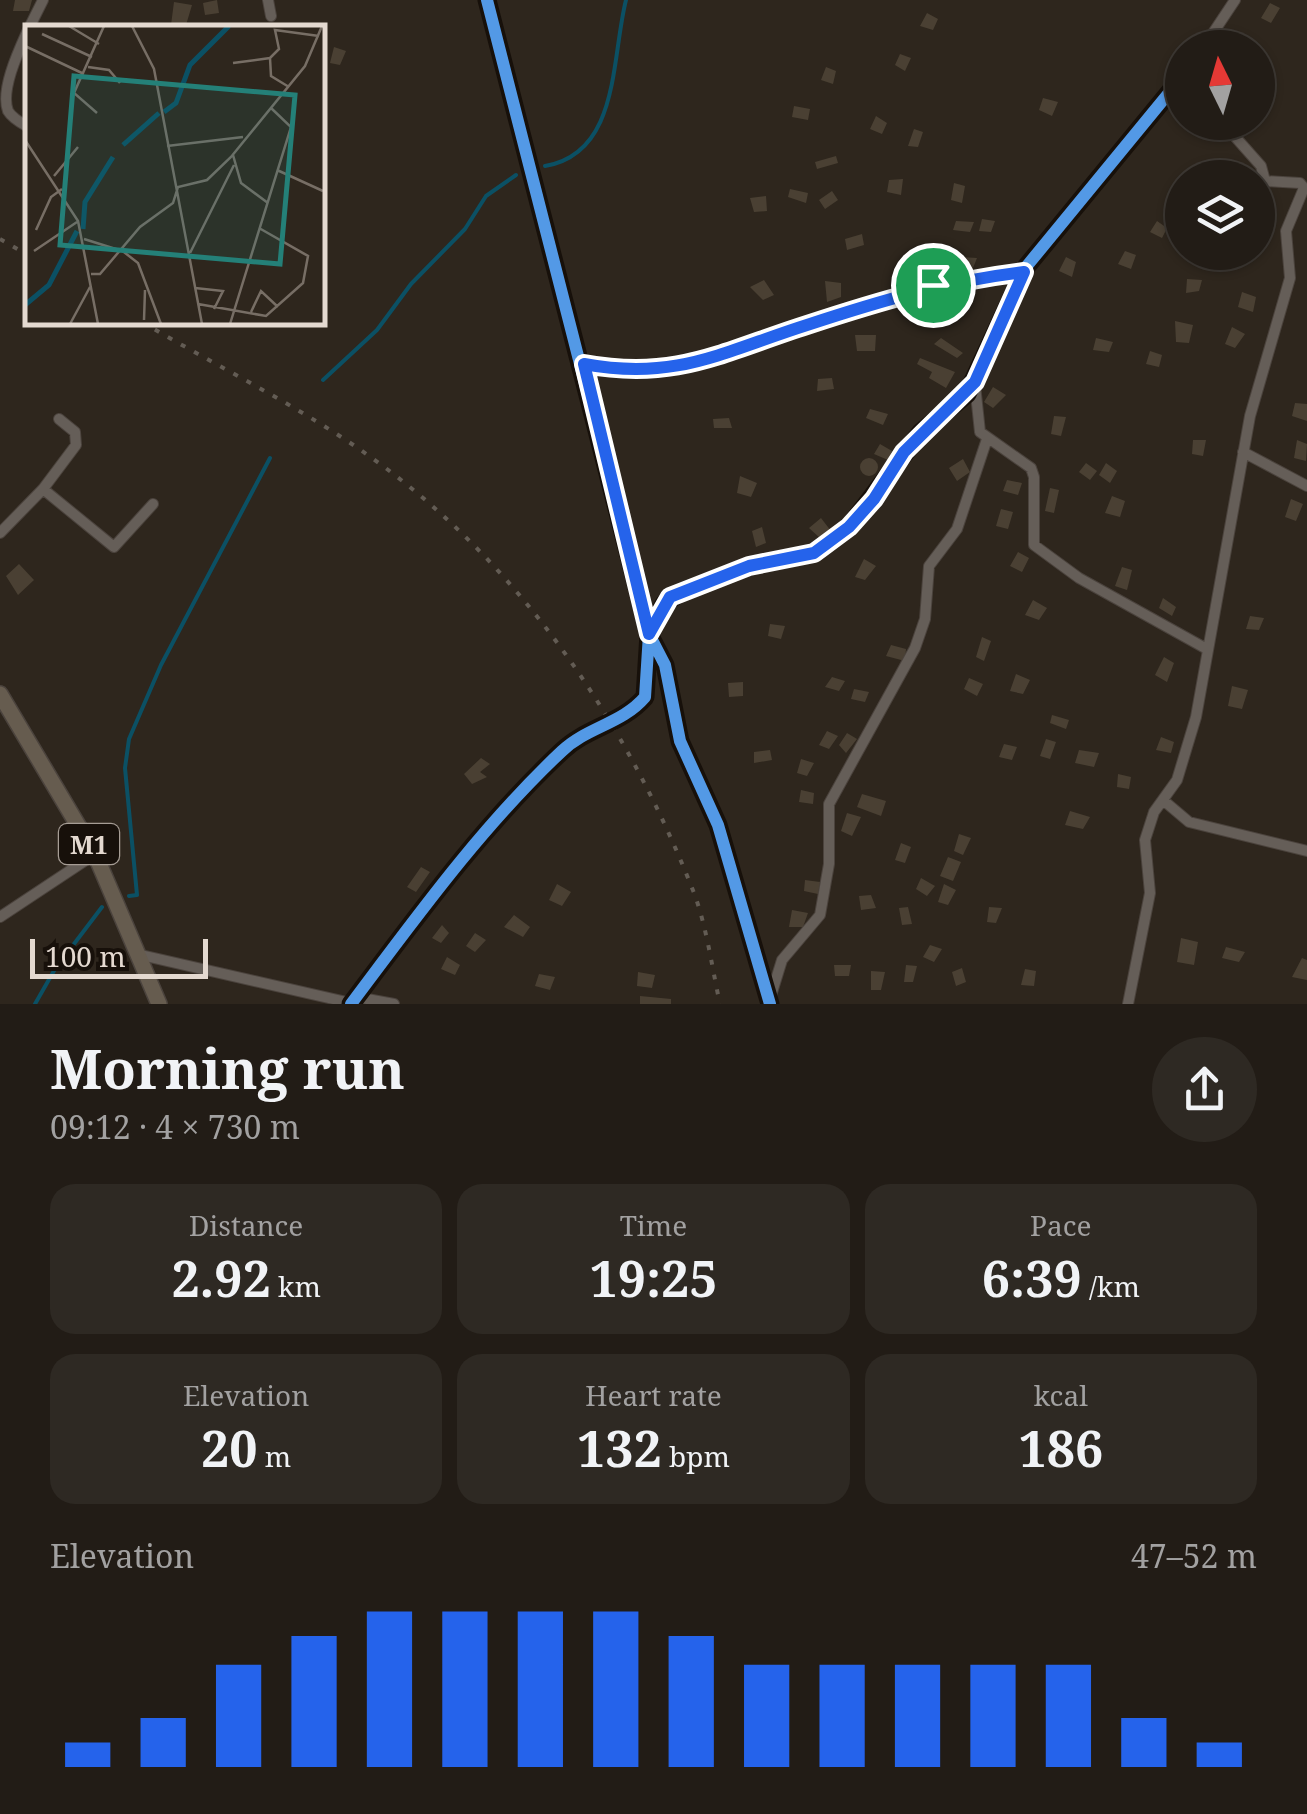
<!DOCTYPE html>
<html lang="en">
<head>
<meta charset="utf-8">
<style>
	body { margin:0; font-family:"Noto Serif",serif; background:#2e2923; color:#f1f3f6; height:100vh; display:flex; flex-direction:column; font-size:38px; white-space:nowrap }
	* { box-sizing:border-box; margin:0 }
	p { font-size:32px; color:#a2a1a1 }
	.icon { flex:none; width:55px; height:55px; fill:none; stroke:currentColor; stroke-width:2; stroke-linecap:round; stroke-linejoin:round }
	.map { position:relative; height:1004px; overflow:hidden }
	.drawer { display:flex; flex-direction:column; background:#221c16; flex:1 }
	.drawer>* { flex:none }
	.needle { width:65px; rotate:355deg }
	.buttons { position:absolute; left:1165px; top:30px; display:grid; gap:20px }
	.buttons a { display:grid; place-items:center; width:110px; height:110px; border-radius:50%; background:#221c16; box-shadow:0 2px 8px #0004,0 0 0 2px #3f3a35; font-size:50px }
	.scale { position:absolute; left:30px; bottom:25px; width:178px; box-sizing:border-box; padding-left:10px; border:5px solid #e4d9d0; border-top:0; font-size:28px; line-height:35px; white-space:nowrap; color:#e4d9d0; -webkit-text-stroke:8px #17100a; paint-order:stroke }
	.pin { position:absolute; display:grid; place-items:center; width:85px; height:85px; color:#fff; margin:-42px; border:5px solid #fff; border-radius:50%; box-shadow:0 2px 10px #0007 }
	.round { display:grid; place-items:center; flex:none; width:105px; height:105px; border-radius:52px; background:#2e2923 }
	.headline { display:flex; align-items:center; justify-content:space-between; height:170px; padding:0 50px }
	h1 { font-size:55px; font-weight:700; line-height:75px }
	.figures { display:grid; grid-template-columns:repeat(3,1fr); gap:15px; height:170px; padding:10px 50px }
	.figures div { display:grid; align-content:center; border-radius:25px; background:#2e2923; text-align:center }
	.figures b { font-size:50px; font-weight:700 }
	.figures small { font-size:28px; font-weight:400 }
	.figures p { font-size:28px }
	.chart { height:280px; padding:20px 50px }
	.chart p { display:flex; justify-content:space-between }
	.chart svg { width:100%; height:180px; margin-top:10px; stroke:#2563eb; stroke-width:6 }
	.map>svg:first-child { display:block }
</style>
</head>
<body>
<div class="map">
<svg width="1307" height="1004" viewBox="0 0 1307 1004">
	<rect width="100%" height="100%" fill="#2e261d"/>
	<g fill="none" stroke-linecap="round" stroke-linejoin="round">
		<path stroke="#0b5064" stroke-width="4" d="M545 166C620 153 611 59 626 0
			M323 380 377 330 411 284 465 229 486 196 516 175
			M129 896 137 895 125 768 129 739 161 665 270 458
			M35 1004 55 969 102 907"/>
	</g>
	<path fill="#4a4033" d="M15 0H32L29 11H13Z
		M217 0 219 13 205 15 203 3Z
		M174 2 192 5 186 25H171Z
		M1270 3 1280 8 1271 23 1261 18Z
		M927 13 938 19 933 30 920 26Z
		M334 47 346 51 340 65 330 63Z
		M900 54 911 58 905 71 895 65Z
		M826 67 836 71 833 84 821 80Z
		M1043 98 1058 102 1052 116 1039 110Z
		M794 106 810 109 808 120 792 117Z
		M876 116 887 123 882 134 870 129Z
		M914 129 923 132 918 147 908 146Z
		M836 156 838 163 817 169 815 162Z
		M903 179 901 195 887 192 889 180Z
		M954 183 965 186 962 203 951 200Z
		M790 189 808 193 806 203 788 197Z
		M832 191 838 200 825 209 819 200Z
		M766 196 767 211 754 212 750 198Z
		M982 219 995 221 991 232 979 231Z
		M956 221 974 222 970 232 953 230Z
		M1157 221 1167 228 1162 238 1150 232Z
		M862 234 864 245 847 250 845 239Z
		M912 250 925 252 923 264 910 261Z
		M1125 251 1136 255 1131 269 1118 264Z
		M961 257 977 258 971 273H961Z
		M1066 257 1076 262 1072 277 1059 271Z
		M1187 279 1202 280 1199 291 1186 293Z
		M764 280 774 295 763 300 750 287Z
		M825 281 841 283V297L827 302Z
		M1242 292 1256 297 1253 312 1238 307Z
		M1175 321 1193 325 1189 343 1176 342Z
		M1232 327 1245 334 1235 348 1225 344Z
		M855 335H876L875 351H857Z
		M941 338 963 353 957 358 934 344Z
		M1096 338 1113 342 1109 352 1093 350Z
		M1150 351 1162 355 1159 367 1146 364Z
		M920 358 955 372 946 388 929 378 932 372 917 364Z
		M832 378 834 389 817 391 818 379Z
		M993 387 1006 395 993 408 984 402Z
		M1295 403 1307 404V421L1292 416Z
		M870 409 888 414 883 425 866 418Z
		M1054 416 1066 417 1061 436 1051 434Z
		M729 418 732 428H714L713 419Z
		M1193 440H1206L1203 456 1192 454Z
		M1297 440 1307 444 1306 461 1294 458Z
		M880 444 892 451 888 460 874 454Z
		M860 467a9 9 0 1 1 18 0a9 9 0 1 1-18 0Z
		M963 459 970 472 957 481 949 468Z
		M1086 463 1097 471 1090 480 1079 472Z
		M1106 463 1117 471 1110 483 1099 475Z
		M740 476 757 483 751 497 737 493Z
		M1007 480 1022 483 1018 495 1003 491Z
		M1050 488 1059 490 1054 513 1045 511Z
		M1112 496 1125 501 1120 517 1105 513Z
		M1291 499 1303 504 1296 521 1285 517Z
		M1001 509 1013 512 1008 529 996 526Z
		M821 518 831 531 821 539 809 528Z
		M762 527 766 543 756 547 752 531Z
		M1018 552 1029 558 1022 572 1010 566Z
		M864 559 876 566 865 580 855 577Z
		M19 564 34 580 18 595 6 576Z
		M1122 567 1132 570 1127 590 1115 586Z
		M1163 598 1176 607 1172 616 1159 608Z
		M1033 600 1047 608 1039 620 1025 615Z
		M1250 616 1264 618 1259 630 1246 629Z
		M770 624 785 626 781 639 768 636Z
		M982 637 991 641 984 661 976 657Z
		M891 645 906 649 905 661 886 656Z
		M1164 657 1174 663 1167 682 1155 675Z
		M1016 674 1030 680 1023 694 1010 691Z
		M832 677 845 681 839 691 825 687Z
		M969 678 983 684 977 696 964 689Z
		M743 682V696L729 697 728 683Z
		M1232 686 1248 690 1242 709 1228 706Z
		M854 689 869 692 865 702 851 699Z
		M1052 715 1069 720 1066 729 1050 723Z
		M827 731 838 736 829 749 819 745Z
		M847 733 857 739 846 753 839 745Z
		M1161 737 1174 742 1171 753 1156 750Z
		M1046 739 1056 742 1050 759 1040 756Z
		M1004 744 1017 747 1012 760 999 757Z
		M770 750 772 760 754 763V752Z
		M1079 750 1099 753 1094 767 1075 763Z
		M481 758 490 764 480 772 487 777 472 784 464 774Z
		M801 759 814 763 807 776 797 773Z
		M1118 774 1131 777 1129 789 1117 787Z
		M801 790 814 793 813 804 799 802Z
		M862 794 886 801 881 816 857 807Z
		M1070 811 1090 817 1083 829 1065 825Z
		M847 813 861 817 852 836 841 831Z
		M959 834 971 838 963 855 954 851Z
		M901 843 911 847 905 863 895 860Z
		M948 857 961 862 953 881 940 876Z
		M421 867 430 872 416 892 407 887Z
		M921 878 935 886 927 896 916 889Z
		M805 880 820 882 818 894 804 891Z
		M557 884 571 892 562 906 549 900Z
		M944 884 956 890 948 905 938 902Z
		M871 895 876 908 861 910 859 896Z
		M908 907 912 924 902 925 899 908Z
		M989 907 1002 908 996 923 987 922Z
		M792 910 808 913 803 927H789Z
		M514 915 530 927 523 937 504 927Z
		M442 925 449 933 441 943 432 938Z
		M475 933 486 940 475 952 466 946Z
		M1181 938 1198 942 1194 965 1177 962Z
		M930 945 942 949 934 962 923 957Z
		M1226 947 1245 952 1239 962 1222 958Z
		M447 957 460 965 455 975 441 969Z
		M1302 958 1307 960V980L1292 977Z
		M834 965H851L849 976H835Z
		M906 965 917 966 913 982H904Z
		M962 968 966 982 956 986 952 972Z
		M1025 969 1036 971 1034 986 1021 985Z
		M871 971 885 972 881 990H871Z
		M638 972 655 975 652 988 637 986Z
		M539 974 555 977 550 990 535 986Z
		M640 996 671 999V1004H640Z"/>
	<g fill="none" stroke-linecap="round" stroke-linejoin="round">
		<defs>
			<path id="minor" d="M268 0 271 16
				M487 0 649 634 665 665 680 741 718 825 770 1004
				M29 28 43 0
				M28 30C19 50 0 90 8 111 12 118 21 123 28 127
				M1203 48 1235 0
				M583 364 631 372 679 368 933 285 1024 272
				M975 385 980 432 1031 468 1034 477V545L1079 578 1205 648
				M1243 452 1307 486
				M43 489 114 547 153 504
				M0 533 43 489 76 445 75 432 59 419
				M1163 800 1189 822 1307 851
				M0 917 95 854
				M141 955 351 1003
				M356 997 394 1004
				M769 1002 782 960 820 915 829 864V804L915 648 925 619 929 566 957 529 987 439
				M351 1004C417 916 482 826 562 751 587 727 622 724 645 697L649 634 664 604 681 592 749 566 814 553 849 527 921 432 967 394 1026 267 1182 77
				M1128 1004 1150 893 1145 840 1154 812 1177 780 1196 717 1250 416 1290 278 1286 231 1304 188 1300 183 1265 181 1261 166 1222 122"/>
			<path id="primary" d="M0 694 95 854 159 1004"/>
		</defs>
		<use href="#minor" stroke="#4b433d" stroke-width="12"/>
		<use href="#primary" stroke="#4b433d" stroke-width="18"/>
		<use href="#minor" stroke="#655e58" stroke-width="10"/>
		<use href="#primary" stroke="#665c4f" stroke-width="15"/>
		<path stroke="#635c54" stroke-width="4" stroke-dasharray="5 10" stroke-linecap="butt" d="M0 239 28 255
			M142 322C218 367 301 407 372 458 521 565 628 724 694 893 707 928 712 968 720 1004"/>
		<defs>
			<path id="cycleway" d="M487 0 649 634 665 665 680 741 718 825 770 1004
				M351 1004C417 916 482 826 562 751 587 727 622 724 645 697L649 634 664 604 681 592 749 566 814 553 849 527 921 432 967 394 1026 267 1182 77"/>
		</defs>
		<use href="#cycleway" stroke="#17100a" stroke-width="19"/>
		<use href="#cycleway" stroke="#5399e6" stroke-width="12"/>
	</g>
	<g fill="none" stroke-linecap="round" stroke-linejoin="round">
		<defs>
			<path id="route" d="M1024 272 975 382 904 452 874 499 849 527 814 553 749 566 670 597 649 634 584 364C676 381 722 352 807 325 880 301 947 281 1024 272Z"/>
		</defs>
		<use href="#route" stroke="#fff" stroke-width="20"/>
		<use href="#route" stroke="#2563eb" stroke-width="12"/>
	</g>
	<g text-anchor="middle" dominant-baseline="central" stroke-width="8" stroke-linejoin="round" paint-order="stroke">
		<rect fill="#17100a" stroke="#a69d95" stroke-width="2.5" x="59" y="824" width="60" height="40" rx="8"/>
		<g font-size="25" font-weight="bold" fill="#e4d9d0">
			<text x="89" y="844">M1</text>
		</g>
	</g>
	<g transform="translate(25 25)">
		<rect width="300" height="300" fill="#2e261d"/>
		<path fill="none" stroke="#0b5064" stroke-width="5" d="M139 87 151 78 165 40 204 1M98 120 134 88M58 204 60 177 88 132M0 280 24 260 52 206"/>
		<path fill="none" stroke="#776e65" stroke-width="2.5" d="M44 1 74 19M107 1 129 44 177 299M17 9 67 32M0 21 59 49M245 33 246 51 264 62M208 38 245 33 254 24 250 5 294 11M63 42 84 45 95 58M72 88 49 68 79 1M0 115 53 196 73 299M142 121 218 112M208 130 216 158 243 178M252 145 298 166M29 151 53 122M11 205 26 172 37 164M59 214 94 225M95 224 113 238 136 299M9 226 52 197M165 228 209 140M66 249H75L115 202 148 178 153 162 182 155 206 132 280 41 297 1M170 263 198 266 189 284M173 279 241 291 278 258 283 231 234 203M226 287 236 266 253 282M119 295 120 265M45 299 65 262M205 299 266 102 246 83"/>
		<path fill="#248078" fill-opacity="0.15" stroke="#248078" stroke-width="5" d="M49 51 270 70 255 239 35 220Z"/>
		<rect width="300" height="300" fill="none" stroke="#e4d9d0" stroke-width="5"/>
	</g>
</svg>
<div class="buttons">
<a><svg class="needle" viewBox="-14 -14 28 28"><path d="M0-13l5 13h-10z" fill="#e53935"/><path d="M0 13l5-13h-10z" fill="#a2a1a1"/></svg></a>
<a><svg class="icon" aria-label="layers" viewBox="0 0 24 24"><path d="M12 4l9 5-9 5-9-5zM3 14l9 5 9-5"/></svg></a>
</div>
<div class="scale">100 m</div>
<div class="pin" style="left:933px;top:285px;background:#1e9e55"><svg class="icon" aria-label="arrive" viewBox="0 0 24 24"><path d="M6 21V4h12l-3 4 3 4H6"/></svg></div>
</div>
<section class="drawer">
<div class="headline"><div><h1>Morning run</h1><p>09:12 · 4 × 730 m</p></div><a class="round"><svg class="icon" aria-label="share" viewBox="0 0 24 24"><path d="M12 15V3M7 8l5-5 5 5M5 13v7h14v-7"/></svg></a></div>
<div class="figures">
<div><p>Distance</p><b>2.92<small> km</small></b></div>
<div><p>Time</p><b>19:25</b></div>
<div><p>Pace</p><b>6:39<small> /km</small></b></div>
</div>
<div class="figures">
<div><p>Elevation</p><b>20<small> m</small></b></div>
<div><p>Heart rate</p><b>132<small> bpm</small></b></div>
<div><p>kcal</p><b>186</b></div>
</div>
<div class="chart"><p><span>Elevation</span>47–52 m</p>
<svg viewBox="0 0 160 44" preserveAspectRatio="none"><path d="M5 44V38M15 44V32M25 44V19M35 44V12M45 44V6M55 44V6M65 44V6M75 44V6M85 44V12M95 44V19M105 44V19M115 44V19M125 44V19M135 44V19M145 44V32M155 44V38"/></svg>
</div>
</section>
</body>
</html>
